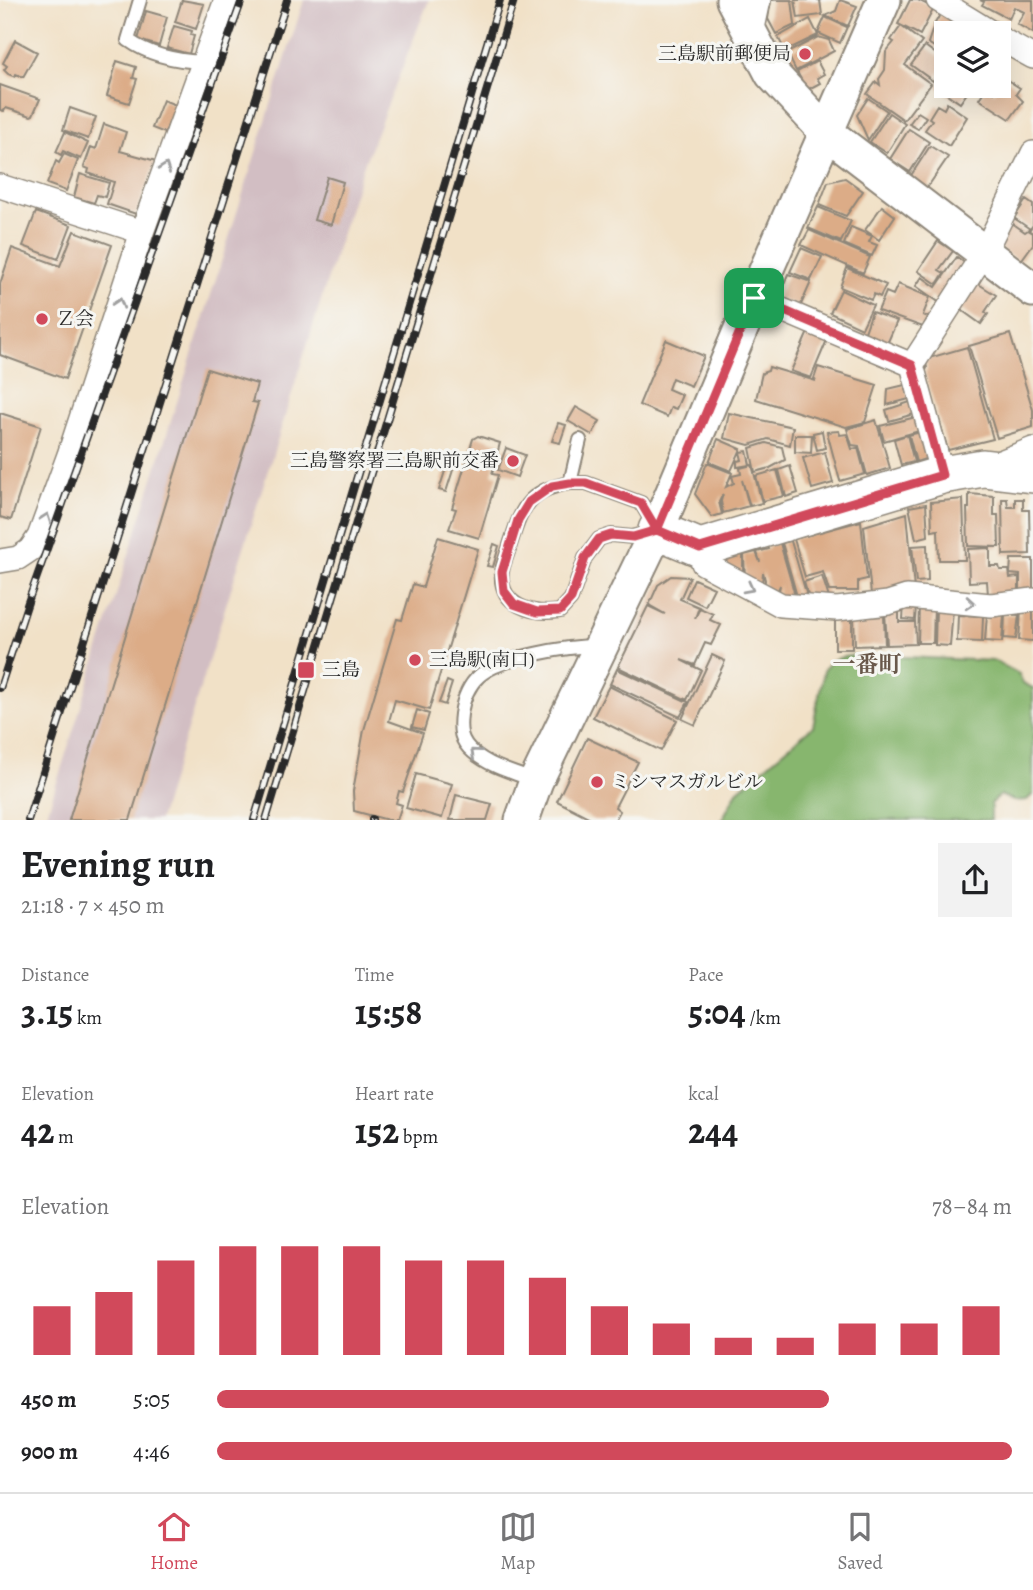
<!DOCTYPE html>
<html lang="en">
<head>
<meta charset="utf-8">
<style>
	body { margin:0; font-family:Alegreya,"Noto Serif JP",serif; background:#f2f2f2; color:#202124; height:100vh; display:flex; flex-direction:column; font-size:26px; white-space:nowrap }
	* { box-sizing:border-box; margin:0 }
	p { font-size:23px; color:#757577 }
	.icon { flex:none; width:38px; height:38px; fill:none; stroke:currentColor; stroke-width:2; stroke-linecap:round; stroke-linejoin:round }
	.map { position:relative; height:820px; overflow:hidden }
	.sheet { display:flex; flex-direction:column; background:#fff; flex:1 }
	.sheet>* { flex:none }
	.buttons { position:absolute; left:934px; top:21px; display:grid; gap:14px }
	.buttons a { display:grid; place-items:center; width:77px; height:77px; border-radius:0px; background:#fff; box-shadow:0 7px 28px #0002; font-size:35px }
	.pin { position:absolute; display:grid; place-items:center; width:60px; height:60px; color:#fff; margin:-30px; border-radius:14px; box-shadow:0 4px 10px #0006 }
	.round { display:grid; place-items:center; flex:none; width:74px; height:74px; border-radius:0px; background:#f2f2f2 }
	.head { display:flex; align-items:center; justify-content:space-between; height:119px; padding:0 21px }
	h1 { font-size:38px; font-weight:600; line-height:52px }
	.figures { display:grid; grid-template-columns:repeat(3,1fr); gap:10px; height:119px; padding:7px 21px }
	.figures div { display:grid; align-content:center }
	.figures b { font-size:35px; font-weight:600 }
	.figures small { font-size:19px; font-weight:400 }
	.figures p { font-size:19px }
	.chart { height:196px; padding:14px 21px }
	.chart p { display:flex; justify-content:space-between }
	.chart svg { width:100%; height:126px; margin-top:7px; stroke:#d1495b; stroke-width:6 }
	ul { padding:0 21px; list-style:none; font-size:23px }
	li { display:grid; grid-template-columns:112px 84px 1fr; align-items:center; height:52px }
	li i { height:18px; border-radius:9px; background:#d1495b }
	.tabs { display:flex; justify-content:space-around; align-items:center; height:98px; border-top:2px solid #e0e0e0; background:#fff; font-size:19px; color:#757577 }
	.tabs a { display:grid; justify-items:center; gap:4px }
	.tabs .current { color:#d1495b }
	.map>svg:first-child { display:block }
</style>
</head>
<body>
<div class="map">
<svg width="1033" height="820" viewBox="0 0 1033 820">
	<rect width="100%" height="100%" fill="#f6f6f2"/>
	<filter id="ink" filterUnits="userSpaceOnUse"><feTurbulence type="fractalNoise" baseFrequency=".0143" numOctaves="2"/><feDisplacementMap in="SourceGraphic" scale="14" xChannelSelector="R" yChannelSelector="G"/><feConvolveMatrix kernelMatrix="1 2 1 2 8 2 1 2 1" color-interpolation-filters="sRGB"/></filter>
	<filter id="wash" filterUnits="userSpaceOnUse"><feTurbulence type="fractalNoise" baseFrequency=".00686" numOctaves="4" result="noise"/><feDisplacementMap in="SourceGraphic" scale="28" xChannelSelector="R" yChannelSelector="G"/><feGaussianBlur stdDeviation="1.57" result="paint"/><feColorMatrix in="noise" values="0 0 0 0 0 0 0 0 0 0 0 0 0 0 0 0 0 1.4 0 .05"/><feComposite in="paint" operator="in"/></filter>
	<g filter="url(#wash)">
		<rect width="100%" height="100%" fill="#f1e1c7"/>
		<path fill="#d2bec3" d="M304 0H429L361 172 159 820H45Z"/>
		<path fill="#87b66e" stroke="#59704c" stroke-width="2" d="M858 655 995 661 1019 674 1023 683 1033 688V794L1027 800 1015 801 1000 795 991 804V820H722L737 791 813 726 824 670C831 658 844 656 858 655Z"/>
		<g id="blocks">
			<path fill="#dcac87" d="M182 0 204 4 196 29 175 22Z
				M771 0H792L795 25 776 34 768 19Z
				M795 0H820L822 15 798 18Z
				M840 0 857 6 848 26 825 16 836 11Z
				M910 0H918L934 8 920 35 898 24Z
				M980 0H1033V33L1017 24 1024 12 1014 7 1009 19 982 5 984 2Z
				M146 11 167 17 159 46 138 40Z
				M941 13 952 20 936 48 928 43 934 25Z
				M825 17 847 27 840 43 818 33Z
				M810 19 818 35 785 51 778 37Z
				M174 26 192 31 191 35 194 36 189 54 167 48Z
				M901 26 922 42 905 65 931 84 904 120 867 94 876 82 880 85 879 79 885 70 886 52 894 42 891 40Z
				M818 37 829 40 834 51 796 71 787 53Z
				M15 40 37 52 23 77 16 74 15 77 8 74 4 70 7 66 3 63Z
				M925 46 947 62 933 81 911 65Z
				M117 61 136 67 133 78 137 79 129 103 107 96Z
				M817 61 824 74 817 78 820 83 807 90 797 72Z
				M947 73V86H972L960 103 937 87Z
				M1004 78 1020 88 1016 94 1023 101 1010 119 979 99 986 88 994 93Z
				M0 85 40 99 33 115 31 116 6 108 4 111 0 110Z
				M868 98 887 111 868 140 857 115Z
				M163 100 176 105 165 133 152 128Z
				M947 103 967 117 949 146 925 130 932 120 929 118 937 105 944 109Z
				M70 108 96 117 88 139 63 130Z
				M918 112 926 117 918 129 909 124Z
				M889 113 905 124 887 153 870 142Z
				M104 124 126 132 120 151 156 161 136 214 107 204 114 182 88 173 89 169 84 167 91 147 96 149Z
				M909 129 929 142 910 172 890 159Z
				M65 132 88 143 81 159 63 151 61 155 56 152Z
				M930 146 948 157 927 188 910 177Z
				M64 154 78 160 66 191 47 184 56 161 59 163Z
				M80 174 109 183 105 197 97 195 94 203 74 197Z
				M327 177 343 182 331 225 314 220Z
				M845 178 863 191 846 216 819 205 828 182Z
				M1026 200 1033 205V225L1030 229 1014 218Z
				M882 206 895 216 879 240 865 230Z
				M818 207 851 221 841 242 808 228Z
				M36 212 71 225 58 259 23 246Z
				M1012 223 1025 232 1028 230 1033 233V244L1020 262 1001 250 1000 240Z
				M851 227 872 236 869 242 877 245 872 256 844 244Z
				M809 230 870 257 863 273 801 245Z
				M74 231 112 245 65 379 0 355V284L12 248 60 266Z
				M938 241 953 251 939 270 944 273 937 284 918 271Z
				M801 248 822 257 811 280 790 272Z
				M957 257 966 264 940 303 916 286 922 277 936 287Z
				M847 268 886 285 880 297 874 294 871 300 840 287Z
				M788 274 811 282 800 307 778 298Z
				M977 283 996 295 985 312 988 314 981 324 960 309Z
				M898 284 930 297 923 315 928 317 923 327 878 311 886 292 893 295Z
				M841 290 873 305 862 328 830 313Z
				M872 312 897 321 887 344 864 335Z
				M808 332 827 340 811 378 791 371Z
				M1010 334 1033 410V427L997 438 969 346Z
				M666 340 704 356 691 386 672 378 668 389 682 395 676 409 671 407 667 417 639 405Z
				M967 347 993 439 948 450 925 373 927 368 926 363 929 358Z
				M769 367 816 381 814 379 818 367 877 385 865 422 846 427 756 399 762 373 768 371Z
				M207 369 257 384 252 402 258 403 130 820H69Z
				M905 385 909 399 887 405 888 389Z
				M910 402 914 414 889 421 886 410Z
				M576 407 600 421 592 435 568 421Z
				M0 413 41 426 11 520 0 517Z
				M729 413 793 427 790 445 768 439 749 445 724 438Z
				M916 417 919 431 884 441 880 426Z
				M876 420 890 468 867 475 859 446 852 445 847 429Z
				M558 423 566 425 560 443 552 441Z
				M822 431 825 448 817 450 813 433Z
				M839 431 840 435 847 434 852 449 858 448 865 474 840 481 827 432Z
				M921 432 928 458 916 462 909 435Z
				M795 435H812L811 453 795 452Z
				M907 435 914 462 901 465 894 439Z
				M478 436 500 443 492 474 498 475 479 538 449 529 456 509 452 508 473 439Z
				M718 439 741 449 731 471 709 462Z
				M766 443 782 447 785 460 770 468 755 472 750 448Z
				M506 448 525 455 517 477 498 470Z
				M747 451 750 465 737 467V461L742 460 740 452Z
				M825 452 833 483 812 489 803 458Z
				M707 463 732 473 726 487 734 483 732 476 741 474 740 468 752 465 762 503 750 506 742 480 749 506 723 513 721 501 723 494 719 502 722 514 712 517 695 494Z
				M790 466 798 493 786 497 779 470Z
				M446 468 453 470 446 492 439 490Z
				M777 470 784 496 763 501 756 476Z
				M969 494 994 496V515H998L999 547 968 546 967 508H969Z
				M963 499 965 560H939L938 530 932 531 931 502Z
				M1002 499H1007L1008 507H1015V499H1023V510H1029L1030 554 1003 555Z
				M926 504 928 536 916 539 909 507Z
				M907 513 914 589 871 594 864 526Z
				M861 521 867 579 858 581V591H829L823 572 805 577 794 539Z
				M438 537 478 549 429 710 395 700 389 721 423 733 403 792 399 791 396 803 402 805 397 820H388L354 811 353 791 364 730 397 619 402 620 413 584 423 587Z
				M791 541 808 600H798L782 543Z
				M780 543 796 599 778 596 780 585 777 593 764 587 765 580 763 572 762 584 745 579 744 555 756 552 760 562 757 552 769 549 768 546Z
				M494 544 499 546 493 567 487 566Z
				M927 545 928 581 916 582 912 546Z
				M990 548V566H999L1000 570H1009L1010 578 1019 577V595H988L987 581 969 582 968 549Z
				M743 554V578L721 566 723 559Z
				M1011 559H1033V590L1020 593V575L1010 574Z
				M671 576 690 577 680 599 699 607 695 618 700 608 713 614 710 620 721 625 711 645 705 643 695 665 681 660 701 670 687 700 618 667 648 606 665 614 649 605 658 585Z
				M822 576 830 601 810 602 804 582Z
				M694 579 714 588 705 606 686 597Z
				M904 605 916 606 915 620 903 619Z
				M919 605 934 607 933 643H918Z
				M936 608 953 609 950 646 935 645Z
				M1021 608 1033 609V641L1019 640Z
				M899 611V622H915L916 644 887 645 885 612Z
				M987 614 1004 615 1002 642 985 641Z
				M1005 614 1019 615 1016 639 1004 638Z
				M958 615 983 616 982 642 957 641Z
				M884 616 885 645 855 646 854 617Z
				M835 620H852V649H835Z
				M712 655 725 661 695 725 682 719Z
				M617 669 688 702 680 717 610 684Z
				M447 681 452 683 445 705 439 703Z
				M609 686 677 720 661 751 593 717Z
				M417 710 429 714 424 730 412 727Z
				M587 738 638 762 615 807 620 811 615 820H594L557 801Z
				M416 774 452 784 442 818 406 808Z
				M456 795 492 804 487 820H450Z"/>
		</g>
	</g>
	<g filter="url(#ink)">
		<use href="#blocks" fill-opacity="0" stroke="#8e8679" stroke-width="2"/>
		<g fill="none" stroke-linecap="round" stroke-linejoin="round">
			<defs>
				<path id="lane" d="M140 0 128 40C149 55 178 61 204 62
					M570 483H586L641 503 657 530 633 537 611 535 599 539 585 558 571 599 560 611C532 615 499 606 502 572 503 563 508 554 510 545 515 530 519 513 530 501 541 489 555 486 570 483Z
					M570 483 580 440
					M536 781C515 773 490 767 473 752 460 741 459 730 461 714 463 700 469 685 479 676 500 657 570 646 597 646"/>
				<path id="street" d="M938 0 992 33
					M752 33 759 0
					M999 38 1033 57
					M0 186 142 232
					M754 298 912 365
					M993 465 1033 449
					M942 475 912 365 984 253 1033 153
					M700 548 703 563 781 605 837 609 888 603 907 597 991 605 1033 600
					M0 561 18 558 30 550 39 537 69 455 142 232 226 0"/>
				<path id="secondary" d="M733 0 772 74 826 132 1033 290
					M522 820 536 781 657 530 754 298 884 0"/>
				<path id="primary" d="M657 530 700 548 942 475 983 468 1033 474"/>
			</defs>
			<use href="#lane" stroke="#8e8679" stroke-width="16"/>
			<use href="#street" stroke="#8e8679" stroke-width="26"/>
			<use href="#secondary" stroke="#8e8679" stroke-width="37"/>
			<use href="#primary" stroke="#8e8679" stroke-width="40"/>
			<use href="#lane" stroke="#fff" stroke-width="12"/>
			<use href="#street" stroke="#fff" stroke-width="23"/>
			<use href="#secondary" stroke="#fff" stroke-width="33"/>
			<use href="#primary" stroke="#fff" stroke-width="37"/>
			<defs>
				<path id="rail" d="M0 688 28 602 242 0
					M28 820 287 0
					M254 820 500 0
					M266 820 514 0
					M372 820V819"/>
			</defs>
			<use href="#rail" stroke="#2b2b2b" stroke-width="8"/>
			<use href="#rail" stroke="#f6f6f2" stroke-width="5" stroke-dasharray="16" stroke-linecap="butt"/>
		</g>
		<defs><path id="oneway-chevron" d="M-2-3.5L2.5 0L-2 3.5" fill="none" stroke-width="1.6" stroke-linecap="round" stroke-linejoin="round" transform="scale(1.75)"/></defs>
		<g stroke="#a0a0a0">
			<use href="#oneway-chevron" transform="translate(165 168) rotate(-70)"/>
			<use href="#oneway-chevron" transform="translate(119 303) rotate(-72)"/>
			<use href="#oneway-chevron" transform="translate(46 518) rotate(-70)"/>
			<use href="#oneway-chevron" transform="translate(749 588) rotate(28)"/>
			<use href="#oneway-chevron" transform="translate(970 603) rotate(5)"/>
			<use href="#oneway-chevron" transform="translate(475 753) rotate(-139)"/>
		</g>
	</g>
	<g fill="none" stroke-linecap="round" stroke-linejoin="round" filter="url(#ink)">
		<defs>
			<path id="route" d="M754 298 657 530 633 537 611 535 599 539 585 558 571 599 560 611 537 612 514 604 504 591 502 572 518 520 529 502 552 486 570 483H586L641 503 657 530 700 548 942 475 912 365 754 298"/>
		</defs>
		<use href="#route" stroke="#fff" stroke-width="14"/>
		<use href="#route" stroke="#d1495b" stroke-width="9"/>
	</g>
	<g fill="#d1495b" stroke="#f6f6f2" stroke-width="2.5">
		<circle cx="805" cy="54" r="7"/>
		<circle cx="42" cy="319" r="7"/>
		<circle cx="513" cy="461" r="7"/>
		<circle cx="415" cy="660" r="7"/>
		<rect x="297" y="661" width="18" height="18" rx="3.5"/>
		<circle cx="597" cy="782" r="7"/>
	</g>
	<g text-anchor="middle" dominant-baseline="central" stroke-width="6" stroke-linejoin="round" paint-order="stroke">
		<g font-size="19" fill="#2b2b2b" stroke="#f6f6f2" text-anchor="start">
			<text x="791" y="54" text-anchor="end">三島駅前郵便局</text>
			<text x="56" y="319">Ｚ会</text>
			<text x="499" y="461" text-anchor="end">三島警察署三島駅前交番</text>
			<text x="429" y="660">三島駅(南口)</text>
			<text x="322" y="670">三島</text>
			<text x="611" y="782">ミシマスガルビル</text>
		</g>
		<g font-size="23" font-weight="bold" fill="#69584b" stroke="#f6f6f2">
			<text x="867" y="664">一番町</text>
		</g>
	</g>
</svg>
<div class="buttons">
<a><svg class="icon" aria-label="layers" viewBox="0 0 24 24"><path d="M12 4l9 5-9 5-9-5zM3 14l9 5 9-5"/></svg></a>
</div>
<div class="pin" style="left:754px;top:298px;background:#1e9e55"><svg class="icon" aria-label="arrive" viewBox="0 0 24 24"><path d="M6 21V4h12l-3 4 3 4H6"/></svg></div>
</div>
<section class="sheet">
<div class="head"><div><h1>Evening run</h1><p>21:18 · 7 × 450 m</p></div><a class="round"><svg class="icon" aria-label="share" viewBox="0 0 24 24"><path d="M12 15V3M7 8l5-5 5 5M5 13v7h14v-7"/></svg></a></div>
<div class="figures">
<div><p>Distance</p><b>3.15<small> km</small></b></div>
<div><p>Time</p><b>15:58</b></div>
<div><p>Pace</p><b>5:04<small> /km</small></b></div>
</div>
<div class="figures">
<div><p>Elevation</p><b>42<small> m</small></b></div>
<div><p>Heart rate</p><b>152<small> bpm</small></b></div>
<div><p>kcal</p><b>244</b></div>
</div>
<div class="chart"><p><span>Elevation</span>78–84 m</p>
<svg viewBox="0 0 160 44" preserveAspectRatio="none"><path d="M5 44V27M15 44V22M25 44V11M35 44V6M45 44V6M55 44V6M65 44V11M75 44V11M85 44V17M95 44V27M105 44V33M115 44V38M125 44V38M135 44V33M145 44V33M155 44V27"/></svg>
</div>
<ul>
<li><b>450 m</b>5:05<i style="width:77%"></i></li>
<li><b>900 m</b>4:46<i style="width:100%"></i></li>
</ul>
</section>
<nav class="tabs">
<a class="current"><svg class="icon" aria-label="home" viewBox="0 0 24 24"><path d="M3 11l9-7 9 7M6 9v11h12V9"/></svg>Home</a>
<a><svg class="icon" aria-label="map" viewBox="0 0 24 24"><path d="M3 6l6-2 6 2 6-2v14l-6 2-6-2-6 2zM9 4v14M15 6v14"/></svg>Map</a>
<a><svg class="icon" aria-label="saved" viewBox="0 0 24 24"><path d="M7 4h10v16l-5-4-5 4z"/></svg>Saved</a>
</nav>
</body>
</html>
